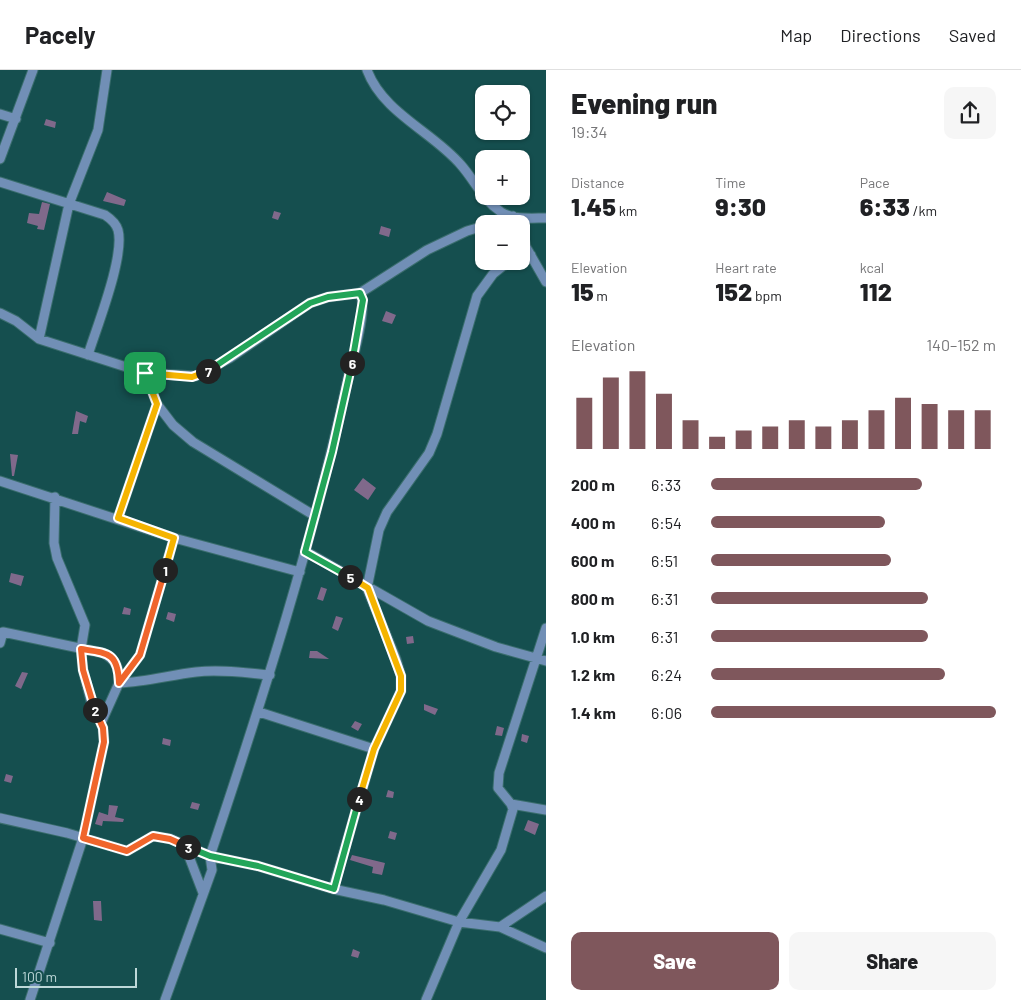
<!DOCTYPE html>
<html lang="en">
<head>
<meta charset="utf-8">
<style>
	body { margin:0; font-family:Barlow,sans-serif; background:#f6f6f6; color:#202124; height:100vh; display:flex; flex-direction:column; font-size:19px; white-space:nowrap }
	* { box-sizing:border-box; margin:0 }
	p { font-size:16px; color:#757577 }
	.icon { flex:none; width:28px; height:28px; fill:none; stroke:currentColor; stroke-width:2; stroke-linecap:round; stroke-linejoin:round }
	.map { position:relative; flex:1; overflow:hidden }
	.sheet { display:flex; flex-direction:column; background:#fff; width:475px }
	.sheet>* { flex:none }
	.fabs { position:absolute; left:475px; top:15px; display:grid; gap:10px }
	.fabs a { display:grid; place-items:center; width:55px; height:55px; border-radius:10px; background:#fff; box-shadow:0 1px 4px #0004; font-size:25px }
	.scale { position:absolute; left:15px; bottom:12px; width:122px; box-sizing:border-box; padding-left:5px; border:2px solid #bdd8d8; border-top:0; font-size:14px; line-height:18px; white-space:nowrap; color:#bdd8d8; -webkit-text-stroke:4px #154f4f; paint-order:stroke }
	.pin { position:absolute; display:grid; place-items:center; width:42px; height:42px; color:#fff; margin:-21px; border-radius:10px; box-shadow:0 2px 8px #0006 }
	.km { position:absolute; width:25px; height:25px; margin:-12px; border-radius:50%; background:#222; color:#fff; font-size:14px; line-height:25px; text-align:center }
	.round { display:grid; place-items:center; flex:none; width:52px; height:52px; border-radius:10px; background:#f6f6f6 }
	.overview { display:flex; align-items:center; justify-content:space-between; height:85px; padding:0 25px }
	h1 { font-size:28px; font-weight:800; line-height:38px }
	.figures { display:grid; grid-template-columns:repeat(3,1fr); gap:8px; height:85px; padding:5px 25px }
	.figures div { display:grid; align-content:center }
	.figures b { font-size:25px; font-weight:800 }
	.figures small { font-size:14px; font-weight:400 }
	.figures p { font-size:14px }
	.chart { height:140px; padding:10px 25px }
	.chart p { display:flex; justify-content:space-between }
	.chart svg { width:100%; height:90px; margin-top:5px; stroke:#7f575c; stroke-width:6 }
	.primary-button { display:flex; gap:10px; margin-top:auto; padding:10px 25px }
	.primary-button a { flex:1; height:58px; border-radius:10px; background:#7f575c; color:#fff; font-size:20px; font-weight:800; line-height:58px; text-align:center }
	.primary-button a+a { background:#f6f6f6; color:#202124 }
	ul { padding:0 25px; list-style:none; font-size:16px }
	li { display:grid; grid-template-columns:80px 60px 1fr; align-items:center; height:38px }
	li i { height:12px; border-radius:6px; background:#7f575c }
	header { display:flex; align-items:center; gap:30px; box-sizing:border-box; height:70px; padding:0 25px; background:#fff; border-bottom:1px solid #e0e0e0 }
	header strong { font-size:24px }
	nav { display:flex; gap:28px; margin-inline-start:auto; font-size:18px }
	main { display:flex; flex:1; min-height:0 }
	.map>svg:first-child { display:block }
</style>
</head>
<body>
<header>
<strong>Pacely</strong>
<nav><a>Map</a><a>Directions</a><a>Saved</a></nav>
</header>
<main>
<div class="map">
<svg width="546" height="930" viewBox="0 0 546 930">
	<rect width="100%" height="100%" fill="#154f4f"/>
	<path fill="#80698b" d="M46 49 56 52 55 58 44 55Z
		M521 90 529 92 527 99 521 98Z
		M107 122 126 130 124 136 103 131Z
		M42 132 50 134 44 160 37 159 38 156 27 153 29 143 39 144Z
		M274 141 281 143 278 150 272 148Z
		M381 156 391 159 389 167 379 164Z
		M386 241 396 245 392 254 382 251Z
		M76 341 88 346 86 353 80 351 78 364H72Z
		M10 384 18 385 14 406H12Z
		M363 408 376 418 368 430 354 420Z
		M11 503 24 506 21 516 9 512Z
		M321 517 327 519 323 531 317 529Z
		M124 537 131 539 130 545 122 544Z
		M168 542 176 544 174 552 166 549Z
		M336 546 343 548 338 561 332 558Z
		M413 566 414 573 407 574 406 567Z
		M310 581H317L329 589 309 588Z
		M22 602 28 603 21 619 15 616Z
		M424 634 438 639 435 645 424 640Z
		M355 651 362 654 358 661 351 657Z
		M497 656 504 658 502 666 495 665Z
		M522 664 529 666 527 673 521 671Z
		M163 668 171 670 170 676 162 674Z
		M6 704 13 706 11 713 4 711Z
		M388 720 394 722 393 728 386 727Z
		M192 732 200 734 198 740 190 738Z
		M109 735 118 736 115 747 124 749 123 752 103 751 102 756 95 754 99 742 108 745Z
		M528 750 539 754 535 765 524 760Z
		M390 761 397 763 395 770 388 768Z
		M352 785 385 793 382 805 372 803 373 797 350 790Z
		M93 831H101L102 851 94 850Z
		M353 879 360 882 358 888 351 886Z"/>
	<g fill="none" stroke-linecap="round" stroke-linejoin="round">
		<defs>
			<path id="minor" d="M367 0C383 43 433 62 461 95 475 111 483 130 501 142 514 150 531 148 546 148
				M0 44 16 49
				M0 89 33 0
				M0 112 105 145C111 149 116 153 118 160 125 186 97 256 88 285
				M500 154 513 146
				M521 154 526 177
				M521 173 526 177 546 212
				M521 188 531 185
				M0 243 16 251 39 269 145 303 196 306 230 288 310 233 328 227 360 223 427 180 467 161 484 156
				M39 269 69 134 98 60 107 0
				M145 303 157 334 173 355 193 372 315 446
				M0 411 174 468 300 502
				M118 448 157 334
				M305 481 428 551 496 577 546 591
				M0 573 3 562 103 583C117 591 119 597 119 613
				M119 613C146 612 170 605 196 602 221 599 246 603 270 605
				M259 642 374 679
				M101 653 119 613 140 585 174 468
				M511 734 546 740
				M0 748 67 763 127 781 153 766 171 769 210 786 258 796 333 819 384 830 459 852 500 857 546 878
				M185 776 203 823
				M333 819 374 679 401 621V606L396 589 367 518 379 460 387 442 429 383 437 364 477 226 493 204 503 196 514 191
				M500 857 546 826
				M0 859 50 873
				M30 930 83 768 104 672 103 658 91 631 83 600 81 579 85 555 57 488 54 473 55 427
				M165 930 212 800 210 786C263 628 314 468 349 304 353 287 368 237 360 223
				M426 930 459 852 501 780 513 739 511 734 498 718 499 703 546 558"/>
		</defs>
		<use href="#minor" stroke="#3a6d6d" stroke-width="11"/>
		<use href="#minor" stroke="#718fb6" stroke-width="9"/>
	</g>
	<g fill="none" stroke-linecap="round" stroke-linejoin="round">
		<defs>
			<path id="split-1" d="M145 303 157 334 118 448 174 468 165 500"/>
			<path id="split-2" d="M95 640 83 600 81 579C107 583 118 582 119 613L140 585 165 500"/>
			<path id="split-3" d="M95 640 103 658 104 672 83 768 127 781 153 766 170 769 188 777"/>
			<path id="split-4" d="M188 777 210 786 258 796 334 819 359 729"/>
			<path id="split-5" d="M350 507 368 518 401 606V621L374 679 359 729"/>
			<path id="split-6" d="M350 507 305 482 332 382 352 293"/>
			<path id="split-7" d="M208 301 310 233 328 227 360 223 363 230 352 293"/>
			<path id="split-8" d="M145 303 192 307 208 301"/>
		</defs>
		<use href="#split-1" stroke="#fff" stroke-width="10"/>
		<use href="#split-2" stroke="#fff" stroke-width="10"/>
		<use href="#split-3" stroke="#fff" stroke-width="10"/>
		<use href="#split-4" stroke="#fff" stroke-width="10"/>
		<use href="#split-5" stroke="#fff" stroke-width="10"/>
		<use href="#split-6" stroke="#fff" stroke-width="10"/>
		<use href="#split-7" stroke="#fff" stroke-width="10"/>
		<use href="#split-8" stroke="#fff" stroke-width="10"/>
		<use href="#split-1" stroke="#f5b400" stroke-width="6"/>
		<use href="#split-2" stroke="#f0652b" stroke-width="6"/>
		<use href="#split-3" stroke="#f0652b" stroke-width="6"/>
		<use href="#split-4" stroke="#22a559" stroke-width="6"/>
		<use href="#split-5" stroke="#f5b400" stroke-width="6"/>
		<use href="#split-6" stroke="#22a559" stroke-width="6"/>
		<use href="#split-7" stroke="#22a559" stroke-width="6"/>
		<use href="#split-8" stroke="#f5b400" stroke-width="6"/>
	</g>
</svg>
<div class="fabs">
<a><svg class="icon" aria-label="locate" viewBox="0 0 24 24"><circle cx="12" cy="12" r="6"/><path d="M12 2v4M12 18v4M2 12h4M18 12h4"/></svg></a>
<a>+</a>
<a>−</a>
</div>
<div class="scale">100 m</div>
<div class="pin" style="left:145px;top:303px;background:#1e9e55"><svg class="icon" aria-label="arrive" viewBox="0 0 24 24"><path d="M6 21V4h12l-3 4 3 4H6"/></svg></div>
<b class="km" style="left:165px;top:500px">1</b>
<b class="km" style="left:95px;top:640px">2</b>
<b class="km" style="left:188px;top:777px">3</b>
<b class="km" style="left:359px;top:729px">4</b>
<b class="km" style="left:350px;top:507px">5</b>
<b class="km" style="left:352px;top:293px">6</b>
<b class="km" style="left:208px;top:301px">7</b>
</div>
<section class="sheet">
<div class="overview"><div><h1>Evening run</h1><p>19:34</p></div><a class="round"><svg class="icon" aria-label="share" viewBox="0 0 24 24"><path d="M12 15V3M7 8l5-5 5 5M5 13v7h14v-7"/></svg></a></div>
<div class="figures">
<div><p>Distance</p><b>1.45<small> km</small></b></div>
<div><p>Time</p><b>9:30</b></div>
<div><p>Pace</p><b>6:33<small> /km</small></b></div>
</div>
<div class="figures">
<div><p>Elevation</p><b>15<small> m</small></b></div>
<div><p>Heart rate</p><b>152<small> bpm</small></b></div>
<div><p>kcal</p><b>112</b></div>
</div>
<div class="chart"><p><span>Elevation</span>140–152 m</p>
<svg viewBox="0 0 160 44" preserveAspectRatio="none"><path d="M5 44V19M15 44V9M25 44V6M35 44V17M45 44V30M55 44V38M65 44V35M75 44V33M85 44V30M95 44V33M105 44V30M115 44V25M125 44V19M135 44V22M145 44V25M155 44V25"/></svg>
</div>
<ul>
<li><b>200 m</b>6:33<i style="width:74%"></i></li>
<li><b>400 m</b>6:54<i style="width:61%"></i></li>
<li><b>600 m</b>6:51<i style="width:63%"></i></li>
<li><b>800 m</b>6:31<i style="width:76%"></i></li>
<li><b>1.0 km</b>6:31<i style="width:76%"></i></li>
<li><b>1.2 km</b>6:24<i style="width:82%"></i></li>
<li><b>1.4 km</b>6:06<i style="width:100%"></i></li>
</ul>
<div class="primary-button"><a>Save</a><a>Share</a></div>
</section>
</main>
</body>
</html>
